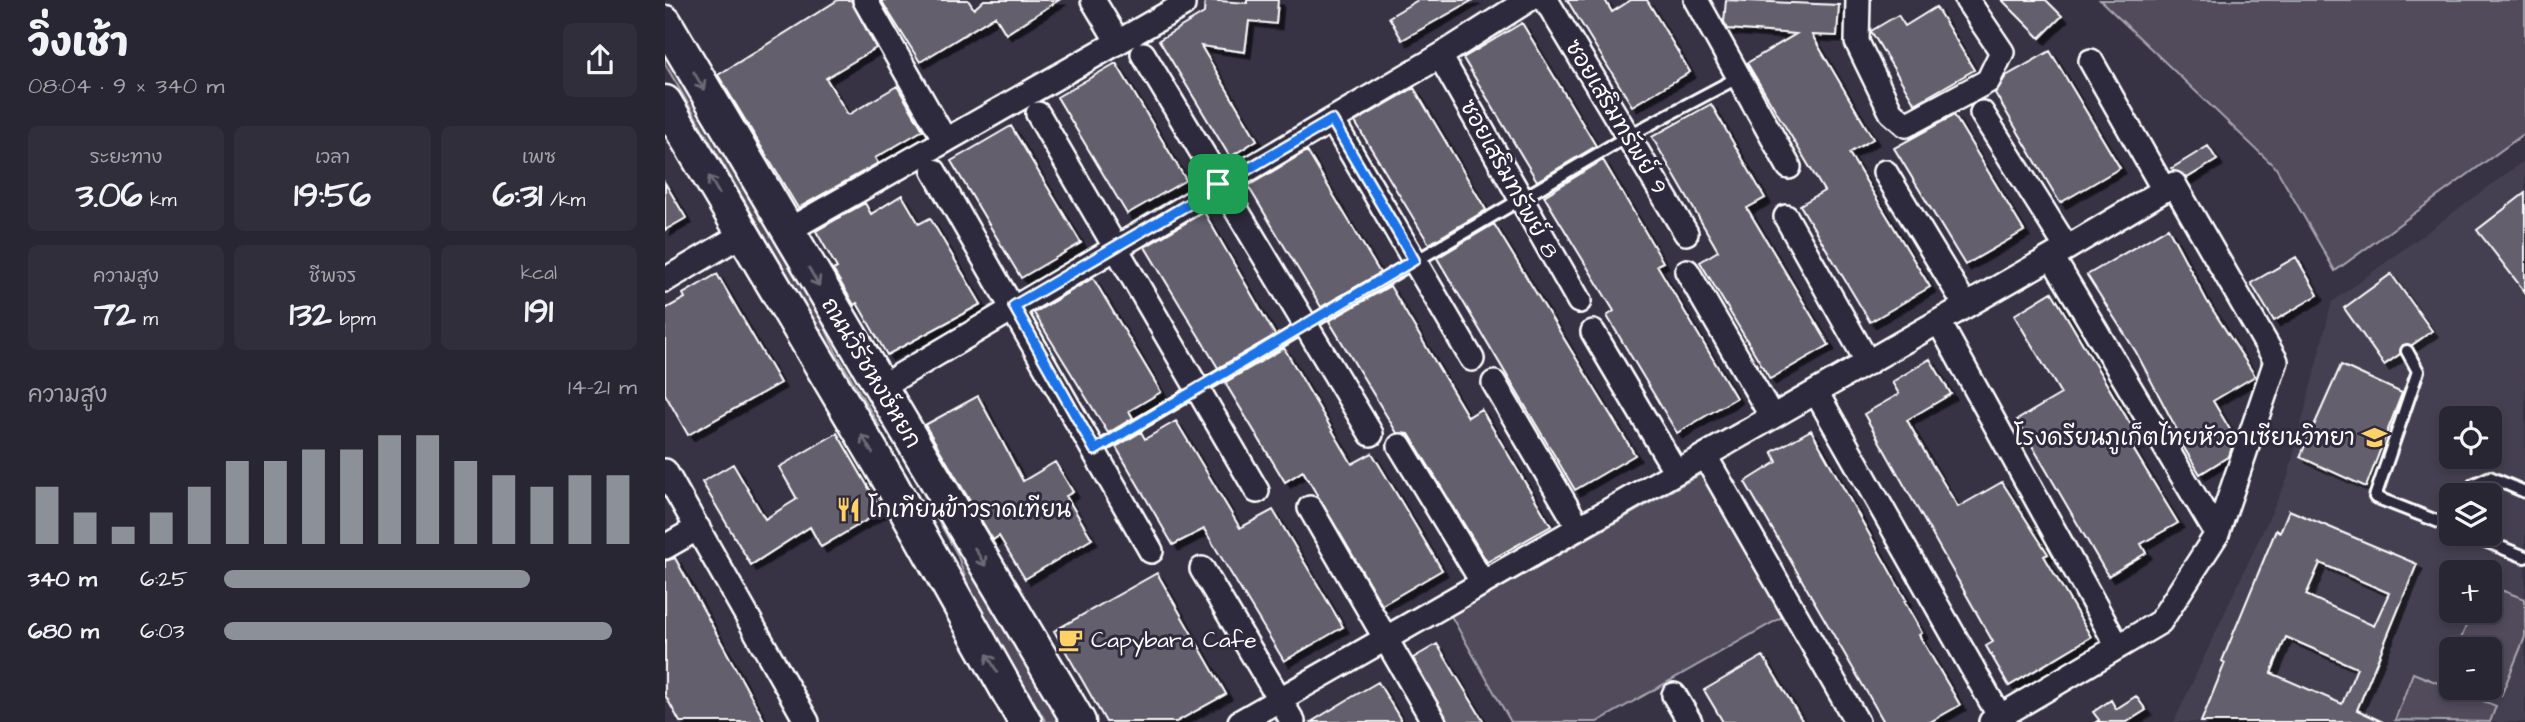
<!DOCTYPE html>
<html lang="th">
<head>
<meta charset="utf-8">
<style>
	body { margin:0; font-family:"Architects Daughter","Playpen Sans Thai",sans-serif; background:#312e3c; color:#f1f3f6; height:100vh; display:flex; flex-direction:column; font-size:26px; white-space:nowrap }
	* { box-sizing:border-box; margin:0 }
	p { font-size:23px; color:#a5a5ac }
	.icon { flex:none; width:38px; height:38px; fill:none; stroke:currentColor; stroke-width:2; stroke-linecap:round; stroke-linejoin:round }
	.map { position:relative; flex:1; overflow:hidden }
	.drawer { display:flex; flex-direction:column; background:#292634; width:665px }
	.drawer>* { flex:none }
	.tools { position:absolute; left:1774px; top:406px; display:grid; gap:14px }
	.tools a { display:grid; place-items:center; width:63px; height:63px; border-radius:10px; background:#292634; box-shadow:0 4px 10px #0003,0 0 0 2px #45434f; font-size:35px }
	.pin { position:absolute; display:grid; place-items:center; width:60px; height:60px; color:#fff; margin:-30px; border-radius:14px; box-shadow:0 4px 10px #0006 }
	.round { display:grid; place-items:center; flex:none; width:74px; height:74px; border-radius:10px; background:#312e3c }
	.overview { display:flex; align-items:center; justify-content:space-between; height:119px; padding:0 28px }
	h1 { font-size:38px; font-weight:800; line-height:52px }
	.metrics { display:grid; grid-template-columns:repeat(3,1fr); gap:10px; height:119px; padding:7px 28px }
	.metrics div { display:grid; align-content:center; border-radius:10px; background:#312e3c; text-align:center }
	.metrics b { font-size:35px; font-weight:800 }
	.metrics small { font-size:19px; font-weight:400 }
	.metrics p { font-size:19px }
	.chart { height:196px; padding:14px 28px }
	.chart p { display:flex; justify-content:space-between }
	.chart svg { width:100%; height:126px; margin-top:7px; stroke:#8c9099; stroke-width:6 }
	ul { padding:0 28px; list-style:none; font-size:23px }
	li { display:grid; grid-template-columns:112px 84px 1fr; align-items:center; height:52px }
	li i { height:18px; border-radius:9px; background:#8c9099 }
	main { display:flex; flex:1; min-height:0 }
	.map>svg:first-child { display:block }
</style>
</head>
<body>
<main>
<section class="drawer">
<div class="overview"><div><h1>วิ่งเช้า</h1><p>08:04 · 9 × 340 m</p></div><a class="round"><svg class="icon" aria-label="share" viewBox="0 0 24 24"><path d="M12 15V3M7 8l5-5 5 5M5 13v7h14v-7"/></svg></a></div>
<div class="metrics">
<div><p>ระยะทาง</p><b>3.06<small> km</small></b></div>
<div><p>เวลา</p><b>19:56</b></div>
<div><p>เพซ</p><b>6:31<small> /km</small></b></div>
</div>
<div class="metrics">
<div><p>ความสูง</p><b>72<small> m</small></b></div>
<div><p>ชีพจร</p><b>132<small> bpm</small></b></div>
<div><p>kcal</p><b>191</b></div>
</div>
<div class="chart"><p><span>ความสูง</span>14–21 m</p>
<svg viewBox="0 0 160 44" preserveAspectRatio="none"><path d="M5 44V24M15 44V33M25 44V38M35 44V33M45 44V24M55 44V15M65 44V15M75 44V11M85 44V11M95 44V6M105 44V6M115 44V15M125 44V20M135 44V24M145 44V20M155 44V20"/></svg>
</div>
<ul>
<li><b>340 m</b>6:25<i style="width:74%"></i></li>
<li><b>680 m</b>6:03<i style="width:94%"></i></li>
</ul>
</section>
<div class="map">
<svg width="1860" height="722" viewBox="0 0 1860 722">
	<defs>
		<filter id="shadow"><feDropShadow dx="5.5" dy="5.5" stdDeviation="0" flood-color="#0009"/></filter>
	</defs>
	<rect width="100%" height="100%" fill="#373345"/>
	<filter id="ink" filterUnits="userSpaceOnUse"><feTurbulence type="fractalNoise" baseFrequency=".0143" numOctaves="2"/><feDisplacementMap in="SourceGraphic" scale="14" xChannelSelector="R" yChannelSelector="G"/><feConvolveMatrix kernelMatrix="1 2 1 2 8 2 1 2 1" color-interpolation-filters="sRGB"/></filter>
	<g filter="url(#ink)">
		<path fill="#444051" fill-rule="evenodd" d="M1860 160V722H1509L1623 477 1667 302ZM1787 418H1825V457H1787ZM1787 495H1825V534H1787ZM1787 572H1825V611H1787ZM1787 649H1825V688H1787Z"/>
		<path fill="#514c5c" stroke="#a8a6ae" stroke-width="2" d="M1435 0H1860V133L1670 271 1611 168Z
			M0 42 146 296 171 352 215 427 212 429 0 64Z
			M1036 474 1117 617 932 722H846L786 616Z
			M257 484 395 722H381L306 594 292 554 254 486Z
			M1825 586 1860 599V637L1836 696 1816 688H1825V649H1792L1807 611H1825Z
			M1748 673 1831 706 1825 722 1730 720Z"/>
		<path fill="#635f6d" stroke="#fff" stroke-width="2" fill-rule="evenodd" filter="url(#shadow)" d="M173 0H186L211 48 161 78 183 115 232 86 258 130 210 158 213 163 133 208 53 75Z
			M216 0H303L309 9 319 0H394L341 34 330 16 255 62Z
			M540 0 582 3V0H613L611 24 584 21 580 52 536 46 592 140 565 157 494 40 539 13Z
			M753 0H808L737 40 724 17Z
			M902 0H940L947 12 966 0H982L1025 72 967 106Z
			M1061 0 1174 5 1172 36 1147 35 1208 139 1184 153 1265 287 1205 322 1135 205 1159 191 1082 63 1131 34 1063 29 1059 22Z
			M1337 0H1381L1397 16 1375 38Z
			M1271 7 1309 70 1250 104 1206 31 1233 15 1240 26Z
			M857 23 931 146 872 181 798 58Z
			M1385 51 1455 168 1395 203 1330 93 1341 76Z
			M451 63 521 180 462 214 392 97Z
			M749 88 821 210 764 244 690 122Z
			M1046 104 1100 198 1082 208 1164 345 1105 379 1035 262 1053 251 987 137Z
			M1289 115 1359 231 1300 265 1229 148Z
			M346 126 416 243 356 278 286 161Z
			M1543 146 1552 160 1522 178 1508 170 1507 168Z
			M642 151 715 273 656 307 583 186Z
			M938 160 998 262 992 265 1071 398 1012 433 942 316 949 311 879 196Z
			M0 183 21 218 0 230Z
			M1860 193V292L1812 230Z
			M237 195 254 224 265 218 316 304 222 355 192 303 189 305 168 270 172 268 151 231 200 203 206 214Z
			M539 212 610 335 553 368 480 247Z
			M829 224 970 455 910 490 772 258Z
			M1503 228 1542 301 1590 376 1548 401 1570 438 1564 456 1535 474 1510 433 1513 432 1471 352 1422 275Z
			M1631 257 1653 295 1609 321 1586 283Z
			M52 274 115 383 23 435 0 394V309L20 298 18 294Z
			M1726 274 1767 331 1747 345H1738L1735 354 1719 365 1679 308Z
			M428 278 496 392 464 411 468 418 443 433 369 313Z
			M725 286 803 417 816 409 886 526 822 562 744 434 732 433 664 321Z
			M1387 292 1476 442 1467 447 1513 523 1476 544 1481 553 1443 576 1352 420 1396 394 1349 315Z
			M619 348 687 464 707 453 777 570 717 605 638 471 620 482 562 386 561 382Z
			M1265 359 1286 394 1242 420 1262 456 1293 507 1337 482 1383 554 1379 556 1426 637 1344 686 1321 646 1328 642 1199 414 1234 394 1227 382Z
			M1676 365 1737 393 1701 487 1635 457Z
			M313 396 358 481 390 462 408 492 401 496 427 539 360 579 334 536 328 540 260 425Z
			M511 421 575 528 608 510 678 627 619 661 539 529 508 545 451 447 476 432 480 439Z
			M1146 430 1241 600 1239 601 1257 633 1254 635 1295 705 1265 722H1219L1080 482 1112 462 1107 452Z
			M172 433 217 511 156 547 145 527 86 565 37 482 68 464 100 519 132 499 114 467Z
			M1624 510 1752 564 1692 710 1718 722H1536L1560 663 1557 661 1611 530 1615 532ZM1655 563 1724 593 1709 626 1641 595ZM1621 637 1692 668 1677 704 1606 673Z
			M10 558 100 722H15L0 695V561Z
			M492 573 561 694 511 722H441L389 631Z
			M772 644 819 722H783L748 658Z
			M1098 656 1138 722H1058L1039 690Z
			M713 682 737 722H646L682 700Z
			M1471 696 1481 710 1462 722H1431L1434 720 1428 712 1446 700 1451 709Z"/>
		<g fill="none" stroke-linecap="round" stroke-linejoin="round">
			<defs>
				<path id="service" d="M1742 351 1753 371 1710 497 1787 527
					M430 450 963 136 1074 77
					M1800 495 1809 484 1825 477 1860 492
					M1803 534 1860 557"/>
				<path id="minor" d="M200 0 280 140
					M428 0 453 42
					M881 0 1021 233
					M1031 0 1124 167
					M1193 0 1192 42 1226 112 1241 125 1323 81 1337 52 1302 0
					M478 54 706 434
					M775 56 914 301
					M1426 61 1499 190
					M1317 113 1402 248
					M373 114 592 491
					M667 120 807 359
					M269 171 486 551
					M1220 172 1301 306
					M1121 217 1203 363
					M122 231 518 5V0
					M1387 257 1552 534
					M1022 271 1107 417
					M0 280 78 234
					M1274 322 1453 647
					M928 332 1011 472
					M829 383 914 528
					M214 388 775 56 863 0
					M1151 392 1335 717
					M735 446 818 583
					M1040 456 1192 722
					M0 471 142 722
					M645 508 769 722
					M0 547 33 528
					M537 569 628 722
					M1009 695 1025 722
					M575 722 1402 248 1509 184 1611 361 1552 534 1495 622 1326 722"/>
				<path id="secondary" d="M0 22 414 722
					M0 102 228 487 360 722"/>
			</defs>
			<use href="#service" stroke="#fff" stroke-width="16"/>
			<use href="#minor" stroke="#fff" stroke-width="28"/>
			<use href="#secondary" stroke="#fff" stroke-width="37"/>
			<use href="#service" stroke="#2f2a3d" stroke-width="10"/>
			<use href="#minor" stroke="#2f2a3d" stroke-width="23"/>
			<use href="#secondary" stroke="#2f2a3d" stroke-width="32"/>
		</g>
		<defs><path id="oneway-shaft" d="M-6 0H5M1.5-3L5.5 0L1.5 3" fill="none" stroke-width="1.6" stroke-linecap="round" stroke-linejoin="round" transform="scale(1.75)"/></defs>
		<g stroke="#6d6a77">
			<use href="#oneway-shaft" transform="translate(34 81) rotate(60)"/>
			<use href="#oneway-shaft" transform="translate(49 185) rotate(-120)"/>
			<use href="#oneway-shaft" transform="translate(149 277) rotate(60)"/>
			<use href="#oneway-shaft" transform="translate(202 444) rotate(-121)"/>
			<use href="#oneway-shaft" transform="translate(315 557) rotate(59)"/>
			<use href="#oneway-shaft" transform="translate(327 663) rotate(-119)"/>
		</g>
	</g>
	<g fill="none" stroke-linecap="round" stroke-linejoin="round" filter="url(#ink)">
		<defs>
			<path id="route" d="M667 120 749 260 430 450 349 306Z"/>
		</defs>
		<use href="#route" stroke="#fff" stroke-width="14"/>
		<use href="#route" stroke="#1a73e8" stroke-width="9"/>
	</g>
	<defs>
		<symbol id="school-bare" viewBox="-9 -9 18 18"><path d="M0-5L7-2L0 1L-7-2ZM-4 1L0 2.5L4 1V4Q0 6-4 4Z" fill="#ffd166" stroke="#2f2a3d" stroke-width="2.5" paint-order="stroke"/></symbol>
		<symbol id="restaurant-bare" viewBox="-9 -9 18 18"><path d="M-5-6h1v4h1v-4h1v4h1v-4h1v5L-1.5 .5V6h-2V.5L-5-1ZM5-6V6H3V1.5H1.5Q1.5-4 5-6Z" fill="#ffd166" stroke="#2f2a3d" stroke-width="2.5" paint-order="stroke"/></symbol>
		<symbol id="cafe-bare" viewBox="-9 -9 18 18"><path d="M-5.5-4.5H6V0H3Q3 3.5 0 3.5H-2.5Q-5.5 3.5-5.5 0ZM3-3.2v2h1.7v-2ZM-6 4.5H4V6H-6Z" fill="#ffd166" stroke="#2f2a3d" stroke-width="2.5" paint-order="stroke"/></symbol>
	</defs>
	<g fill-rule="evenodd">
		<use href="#school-bare" x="1692" y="420" width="35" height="35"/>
		<use href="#restaurant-bare" x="166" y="492" width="35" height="35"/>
		<use href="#cafe-bare" x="388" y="622" width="35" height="35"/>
	</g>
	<g text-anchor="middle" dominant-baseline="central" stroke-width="6" stroke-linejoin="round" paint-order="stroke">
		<g font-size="23" fill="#fff" stroke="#2f2a3d">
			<text transform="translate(951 117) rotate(59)">ซอยเสริมทรัพย์ 9</text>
			<text transform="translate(844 179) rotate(61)">ซอยเสริมทรัพย์ 8</text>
			<text transform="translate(206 373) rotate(59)">ถนนวิรัชหงษ์หยก</text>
		</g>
		<g font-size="23" fill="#fff" stroke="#2f2a3d" text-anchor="start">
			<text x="1690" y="438" text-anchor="end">โรงดรียนภูเก็ตไทยหัวอาเซียนวิทยา</text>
			<text x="203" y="510">โกเทียนข้าวราดเทียน</text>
			<text x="426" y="640">Capybara Cafe</text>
		</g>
	</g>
</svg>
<div class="tools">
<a><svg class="icon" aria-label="locate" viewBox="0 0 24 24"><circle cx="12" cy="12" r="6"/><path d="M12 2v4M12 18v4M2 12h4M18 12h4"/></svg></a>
<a><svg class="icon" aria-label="layers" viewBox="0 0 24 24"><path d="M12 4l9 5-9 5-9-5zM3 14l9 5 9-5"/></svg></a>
<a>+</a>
<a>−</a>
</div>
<div class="pin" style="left:553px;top:184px;background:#1e9e55"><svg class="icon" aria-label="arrive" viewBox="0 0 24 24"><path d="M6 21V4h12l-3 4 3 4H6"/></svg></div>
</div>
</main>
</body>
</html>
